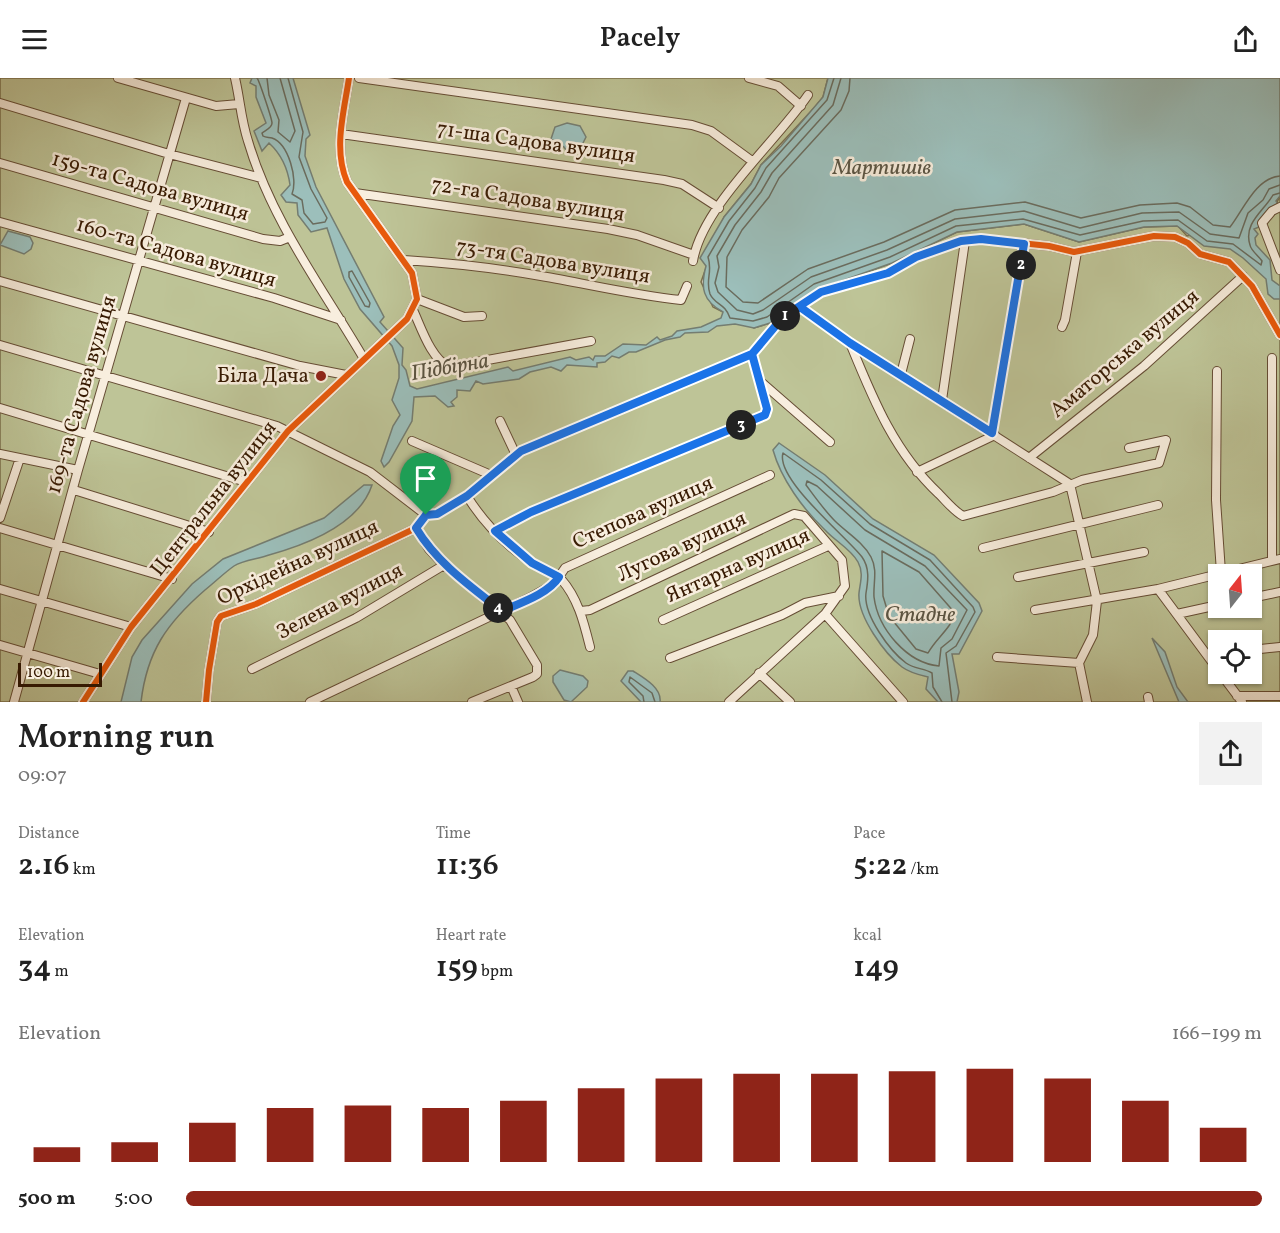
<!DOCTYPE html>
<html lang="en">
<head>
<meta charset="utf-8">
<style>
	body { margin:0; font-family:Vollkorn,serif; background:#f2f2f2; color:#222; height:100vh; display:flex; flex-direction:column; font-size:22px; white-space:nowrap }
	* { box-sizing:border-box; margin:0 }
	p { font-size:20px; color:#767676 }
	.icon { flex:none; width:33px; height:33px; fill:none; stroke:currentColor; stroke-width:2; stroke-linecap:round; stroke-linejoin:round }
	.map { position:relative; height:624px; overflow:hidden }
	.panel { display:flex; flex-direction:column; background:#fff; flex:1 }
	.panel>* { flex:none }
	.needle { width:39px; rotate:17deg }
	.tools { position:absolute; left:1208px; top:486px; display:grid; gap:12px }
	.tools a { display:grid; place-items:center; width:54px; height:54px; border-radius:0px; background:#fff; box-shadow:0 2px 4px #0004; font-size:30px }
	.scale { position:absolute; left:18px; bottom:15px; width:84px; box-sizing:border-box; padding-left:6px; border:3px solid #371a02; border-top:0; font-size:16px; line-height:21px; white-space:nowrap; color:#371a02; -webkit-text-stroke:4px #f8eede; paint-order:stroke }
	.pin { position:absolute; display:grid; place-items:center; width:51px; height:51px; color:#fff; margin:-62px -26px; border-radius:50% 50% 50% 0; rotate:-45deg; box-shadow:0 0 6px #0007 }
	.pin .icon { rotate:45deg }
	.km { position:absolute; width:30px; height:30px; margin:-15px; border-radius:50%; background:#222; color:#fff; font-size:16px; line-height:30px; text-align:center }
	.round { display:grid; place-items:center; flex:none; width:63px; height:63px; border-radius:0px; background:#f2f2f2 }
	.head { display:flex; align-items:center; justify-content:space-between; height:102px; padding:0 18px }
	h1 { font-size:33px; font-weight:600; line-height:45px }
	.figures { display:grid; grid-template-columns:repeat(3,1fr); gap:9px; height:102px; padding:6px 18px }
	.figures div { display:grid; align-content:center }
	.figures b { font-size:30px; font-weight:600 }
	.figures small { font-size:16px; font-weight:400 }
	.figures p { font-size:16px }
	.chart { height:168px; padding:12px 18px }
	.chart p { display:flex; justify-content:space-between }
	.chart svg { width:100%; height:108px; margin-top:6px; stroke:#8f2418; stroke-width:6 }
	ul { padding:0 18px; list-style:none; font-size:20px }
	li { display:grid; grid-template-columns:96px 72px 1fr; align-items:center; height:45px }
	li i { height:15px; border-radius:8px; background:#8f2418 }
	header { display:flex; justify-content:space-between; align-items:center; height:78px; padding:0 18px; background:#fff; font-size:27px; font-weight:600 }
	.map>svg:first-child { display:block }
</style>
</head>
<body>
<header><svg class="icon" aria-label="menu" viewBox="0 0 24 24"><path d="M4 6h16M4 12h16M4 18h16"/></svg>Pacely<svg class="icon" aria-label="share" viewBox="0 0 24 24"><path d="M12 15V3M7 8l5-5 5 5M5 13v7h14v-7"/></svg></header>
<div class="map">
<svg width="1280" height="624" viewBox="0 0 1280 624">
	<rect width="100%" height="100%" fill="#f5e5cd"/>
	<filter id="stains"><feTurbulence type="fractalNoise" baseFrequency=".00333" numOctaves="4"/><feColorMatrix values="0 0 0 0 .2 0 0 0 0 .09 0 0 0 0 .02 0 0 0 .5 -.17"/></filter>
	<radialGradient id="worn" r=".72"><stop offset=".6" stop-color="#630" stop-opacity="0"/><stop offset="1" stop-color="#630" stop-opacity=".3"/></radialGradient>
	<path fill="#bec497" stroke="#7a6f4c" stroke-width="1.5" fill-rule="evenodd" d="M0 0H828L823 19 815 29 761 87 751 106 724 139 701 204 713 229 754 250 770 245 816 212 892 185 957 154 1024 146 1079 164 1144 149 1178 148 1187 158 1260 142 1274 130 1280 118V624H0ZM1218 496H1251V530H1218ZM1218 562H1251V596H1218Z"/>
	<path fill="#9cbfbb" stroke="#747d71" stroke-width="1.5" d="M252 0H293L310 57 306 61 305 78 316 109 384 239 380 244 403 270 402 287 406 292 410 308 417 311 508 289 513 293 570 279 576 282 589 279 593 282 595 278H605L623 266 646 267 657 259 660 262 672 258 677 253 701 249 721 240 723 234C703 223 700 210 706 188L700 180 724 139 751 106 761 87 781 68 823 19 828 0H1280V118L1276 123 1279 127 1260 142 1259 149 1254 151 1258 156 1255 160 1256 167 1270 182 1272 202 1280 208V221H1274L1268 216 1266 201 1243 180 1230 171 1204 168 1177 148 1144 149 1079 164 1024 146 957 154 892 185 816 212 770 245 754 250 735 246 717 248 708 254 685 255 680 259 665 262 636 274H629L619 280 612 278 605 284 597 285V289L567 287 561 293 551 289 530 294 519 301 483 306 476 303 470 313 457 312V319L451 324 454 328 448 329 435 318 414 319 412 343 389 384 384 389 381 383 393 348 400 337 392 322 399 300V287L392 268 360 231 344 201 327 150 311 154 298 137 297 125 286 124 281 117 290 107C288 92 281 76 269 65L262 73 254 53 266 45 256 19V8L250 5Z
		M567 45 580 48 586 59 580 71 568 75 564 69 551 61 555 49Z
		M8 153 30 159 33 165 31 171 24 176 0 167Z
		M779 365 825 397 873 441 934 477 979 525 982 533 959 576H952L959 614 957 624H938L926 611 928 599C919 597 910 595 902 589 885 576 857 538 859 515 860 505 864 495 858 484 851 471 835 463 825 452 803 431 781 401 773 372Z
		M364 407H372C359 447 305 467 269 477 258 481 243 482 234 488 224 495 215 504 205 512 167 545 147 573 141 624H121L132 579 142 562 192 506 223 481 324 440Z
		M1152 560 1165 574 1177 609 1188 624H1179Z
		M560 592 583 598 588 603 587 609 571 624 564 622 553 604V598Z
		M628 593H633C644 600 662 610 660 624H641L621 603Z"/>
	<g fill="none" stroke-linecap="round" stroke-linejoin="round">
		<path stroke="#6a6c5e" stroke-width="1.5" d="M257 0C259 2 272 41 272 45 272 50 266 52 262 55L263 58C266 60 269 59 272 60 289 66 298 102 292 116L302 122 304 135 313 146 325 144 327 140 311 111 299 79 303 54 288 0
			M267 0 269 17 279 42 278 54 290 64 295 53 280 0
			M834 0 827 22 766 90 755 110 729 143 708 179C713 194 705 202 710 216 715 227 725 225 730 240L753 243 767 239 814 206 890 179 956 148 1023 141 1080 157 1143 143 1178 142 1207 163 1233 166 1261 187 1262 183C1259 178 1251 173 1250 167 1243 145 1264 133 1273 117L1280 115
			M841 0 833 27 772 95 761 114 735 147 717 178 719 189 715 205 718 214 737 232 753 236 763 232 811 199 887 172 955 141 1024 133 1080 150 1142 135 1179 134 1210 156 1239 160 1248 135 1263 122 1269 111 1280 107
			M850 0 849 13 841 32 779 100 769 119 742 152 727 179 726 209 743 224 758 225 808 191 884 164 955 132 1025 124 1081 140 1140 127 1177 125 1190 129 1213 147 1230 149C1243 133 1255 100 1280 98
			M352 193 370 225 369 229 365 228 349 199V194Z
			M807 403 817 408 865 452 925 488 967 532 952 561 941 570 939 588C907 585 878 551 874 519 873 506 878 492 871 479 863 464 846 454 835 443 824 432 815 419 806 407Z
			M882 473 919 494 955 535C951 551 936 560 928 575L916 571 889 538 883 518Z
			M644 624 643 618 629 604 630 599 652 615 655 624
			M942 624 933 609 932 595C924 590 914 591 906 585 890 573 863 537 866 515 868 503 870 490 862 479 847 459 775 401 783 375L821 402 870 446 930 482 973 529 975 534 956 568 946 575 952 624"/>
		<defs>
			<path id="minor" d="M118 0 216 28 239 26
				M235 0C240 21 241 42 248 63 271 142 323 211 364 281
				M359 0 692 47 711 53 752 83
				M749 0 778 8 801 28
				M0 25 169 76 261 100
				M341 56 664 102 682 106 719 130
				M0 85 263 161 280 163 290 159
				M355 115 608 151 637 157 694 177
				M1280 129 1272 133 1262 145 1280 192
				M0 144 274 220 341 242
				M404 182C450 185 496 190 541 198 588 206 633 217 681 222L687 208
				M693 183C702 128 777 63 808 17
				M0 203 300 288 346 297
				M417 221 464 239 482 238
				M800 229 850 265 1070 406 1097 523 1093 557 1079 585 1087 624
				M413 232C421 249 431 281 449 289L591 263
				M1062 249 1065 242 1077 174
				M850 265C873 321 894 374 939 416 947 424 954 433 963 438L1053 414 1082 402 1159 385 1166 362 1129 370
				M0 267 277 348 370 394 426 437
				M1217 293 1216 422 1221 494
				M901 296 910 261
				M760 303 830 364
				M942 322 965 163
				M0 330 246 404
				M500 343 516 377
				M992 355 1024 166
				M412 363 491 397
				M0 376 78 392
				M1029 380 1144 288 1243 198
				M917 394 995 357
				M74 412 209 454
				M467 418C483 444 507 468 532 485 541 491 553 494 561 501 578 520 584 545 590 569
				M0 440 20 380
				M0 450 172 501
				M416 450 429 471 444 487 510 542 537 587V596L533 599 472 624
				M495 453 531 434 765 337 767 331 752 276
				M983 470 1158 427
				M1272 482V280
				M1018 499 1144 474
				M0 511 131 549
				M1158 511 1218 592
				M1251 520 1280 514
				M1035 532 1158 511 1280 481
				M581 533 590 532 794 436 804 438 842 482 845 508 825 536 729 624
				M825 536 903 624
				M1177 536 1218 527
				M663 542 828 468
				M0 567 100 596
				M1251 572 1280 569
				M997 579 1079 585
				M670 580 782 537 805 525 839 518
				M252 591 356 540 444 487
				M759 595 790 624
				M1221 596 1242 624
				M511 608 518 624
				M1237 618H1280
				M1148 619 1149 624
				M14 624 78 392 186 20
				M83 624 131 549 288 353 407 241 417 221 412 195 347 104C333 71 344 34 349 0
				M206 624 209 592 217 544 221 538 256 526 416 450 426 437 437 436 467 418 521 373 752 276 783 239 821 214 888 195 916 179 961 163 981 161 1049 168 1074 174 1154 158 1175 159 1188 165 1200 176 1229 184 1252 208 1280 257
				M310 624 529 520 554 506 565 490 770 397"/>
		</defs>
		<use href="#minor" stroke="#664d35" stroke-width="10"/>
		<use href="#minor" stroke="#f8eede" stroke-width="8"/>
		<defs>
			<path id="cycleway" d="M83 624 131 549 288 353 407 241 417 221 412 195 347 104C333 71 344 34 349 0
				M206 624 209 592 217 544 221 538 256 526 416 450 426 437 437 436 467 418 521 373 752 276 783 239 821 214 888 195 916 179 961 163 981 161 1049 168 1074 174 1154 158 1175 159 1188 165 1200 176 1229 184 1252 208 1280 257"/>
		</defs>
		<use href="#cycleway" stroke="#f8eede" stroke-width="10"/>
		<use href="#cycleway" stroke="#e8590c" stroke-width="6"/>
	</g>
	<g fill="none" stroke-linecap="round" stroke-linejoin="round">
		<defs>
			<path id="route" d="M426 437 437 436 467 418 521 373 752 276 783 239 800 229 850 265 992 355 1024 166 981 161 961 163 916 179 888 195 821 214 783 239 752 276 767 331 765 337 531 434 495 453 532 485 559 499C548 516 520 525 502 533 470 508 437 485 416 450L426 437"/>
		</defs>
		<use href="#route" stroke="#fff" stroke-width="12"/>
		<use href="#route" stroke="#1a73e8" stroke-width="8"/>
	</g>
	<circle fill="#8f2418" stroke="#f8eede" stroke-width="2" cx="321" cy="298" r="6"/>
	<g text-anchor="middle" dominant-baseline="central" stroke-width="5" stroke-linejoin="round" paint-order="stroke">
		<g font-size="21" fill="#371a02" stroke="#f8eede">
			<text transform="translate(536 65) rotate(8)">71-ша Садова вулиця</text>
			<text transform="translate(150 109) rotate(16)">159-та Садова вулиця</text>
			<text transform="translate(528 122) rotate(9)">72-га Садова вулиця</text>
			<text transform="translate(176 175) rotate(16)">160-та Садова вулиця</text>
			<text transform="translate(553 184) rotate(9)">73-тя Садова вулиця</text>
			<text transform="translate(1125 276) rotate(-40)">Аматорська вулиця</text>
			<text transform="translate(82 317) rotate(-74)">169-та Садова вулиця</text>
			<text transform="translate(214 421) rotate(-52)">Центральна вулиця</text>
			<text transform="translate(643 435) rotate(-24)">Степова вулиця</text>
			<text transform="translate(682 469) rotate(-25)">Лугова вулиця</text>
			<text transform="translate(298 485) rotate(-25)">Орхідейна вулиця</text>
			<text transform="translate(738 488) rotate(-24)">Янтарна вулиця</text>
			<text transform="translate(340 524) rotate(-28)">Зелена вулиця</text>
		</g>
		<g font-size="21" fill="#371a02" stroke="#f8eede" text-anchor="end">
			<text x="309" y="298">Біла Дача</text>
		</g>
		<g font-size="22" font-style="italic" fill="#5a5443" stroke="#f8eede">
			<text x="882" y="90">Мартишів</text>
			<text transform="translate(450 290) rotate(-10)">Підбірна</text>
			<text x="920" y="537">Стадне</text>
		</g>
	</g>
	<rect width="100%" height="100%" filter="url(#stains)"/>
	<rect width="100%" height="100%" fill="url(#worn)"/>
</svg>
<div class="tools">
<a><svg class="needle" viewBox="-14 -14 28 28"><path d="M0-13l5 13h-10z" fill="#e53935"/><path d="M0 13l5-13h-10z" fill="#767676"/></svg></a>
<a><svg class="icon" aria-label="locate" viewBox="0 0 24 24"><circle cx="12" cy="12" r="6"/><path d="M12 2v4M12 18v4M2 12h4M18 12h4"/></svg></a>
</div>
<div class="scale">100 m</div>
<div class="pin" style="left:426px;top:437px;background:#1e9e55"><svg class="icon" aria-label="arrive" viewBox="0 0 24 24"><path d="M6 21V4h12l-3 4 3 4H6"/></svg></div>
<b class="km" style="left:785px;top:238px">1</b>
<b class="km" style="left:1021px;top:187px">2</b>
<b class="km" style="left:741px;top:347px">3</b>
<b class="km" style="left:498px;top:530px">4</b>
</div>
<section class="panel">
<div class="head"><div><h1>Morning run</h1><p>09:07</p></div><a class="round"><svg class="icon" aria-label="share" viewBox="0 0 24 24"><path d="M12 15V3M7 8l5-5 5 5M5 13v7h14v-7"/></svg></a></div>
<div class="figures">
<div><p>Distance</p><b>2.16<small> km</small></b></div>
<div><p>Time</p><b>11:36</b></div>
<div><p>Pace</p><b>5:22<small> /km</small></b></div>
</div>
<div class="figures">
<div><p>Elevation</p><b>34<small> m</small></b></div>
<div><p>Heart rate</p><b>159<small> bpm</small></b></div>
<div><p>kcal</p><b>149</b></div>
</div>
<div class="chart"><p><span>Elevation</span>166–199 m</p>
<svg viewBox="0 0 160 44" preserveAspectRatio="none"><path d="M5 44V38M15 44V36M25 44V28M35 44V22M45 44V21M55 44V22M65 44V19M75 44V14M85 44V10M95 44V8M105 44V8M115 44V7M125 44V6M135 44V10M145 44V19M155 44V30"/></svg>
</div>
<ul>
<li><b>500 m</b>5:00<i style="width:100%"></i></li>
</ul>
</section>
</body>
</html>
